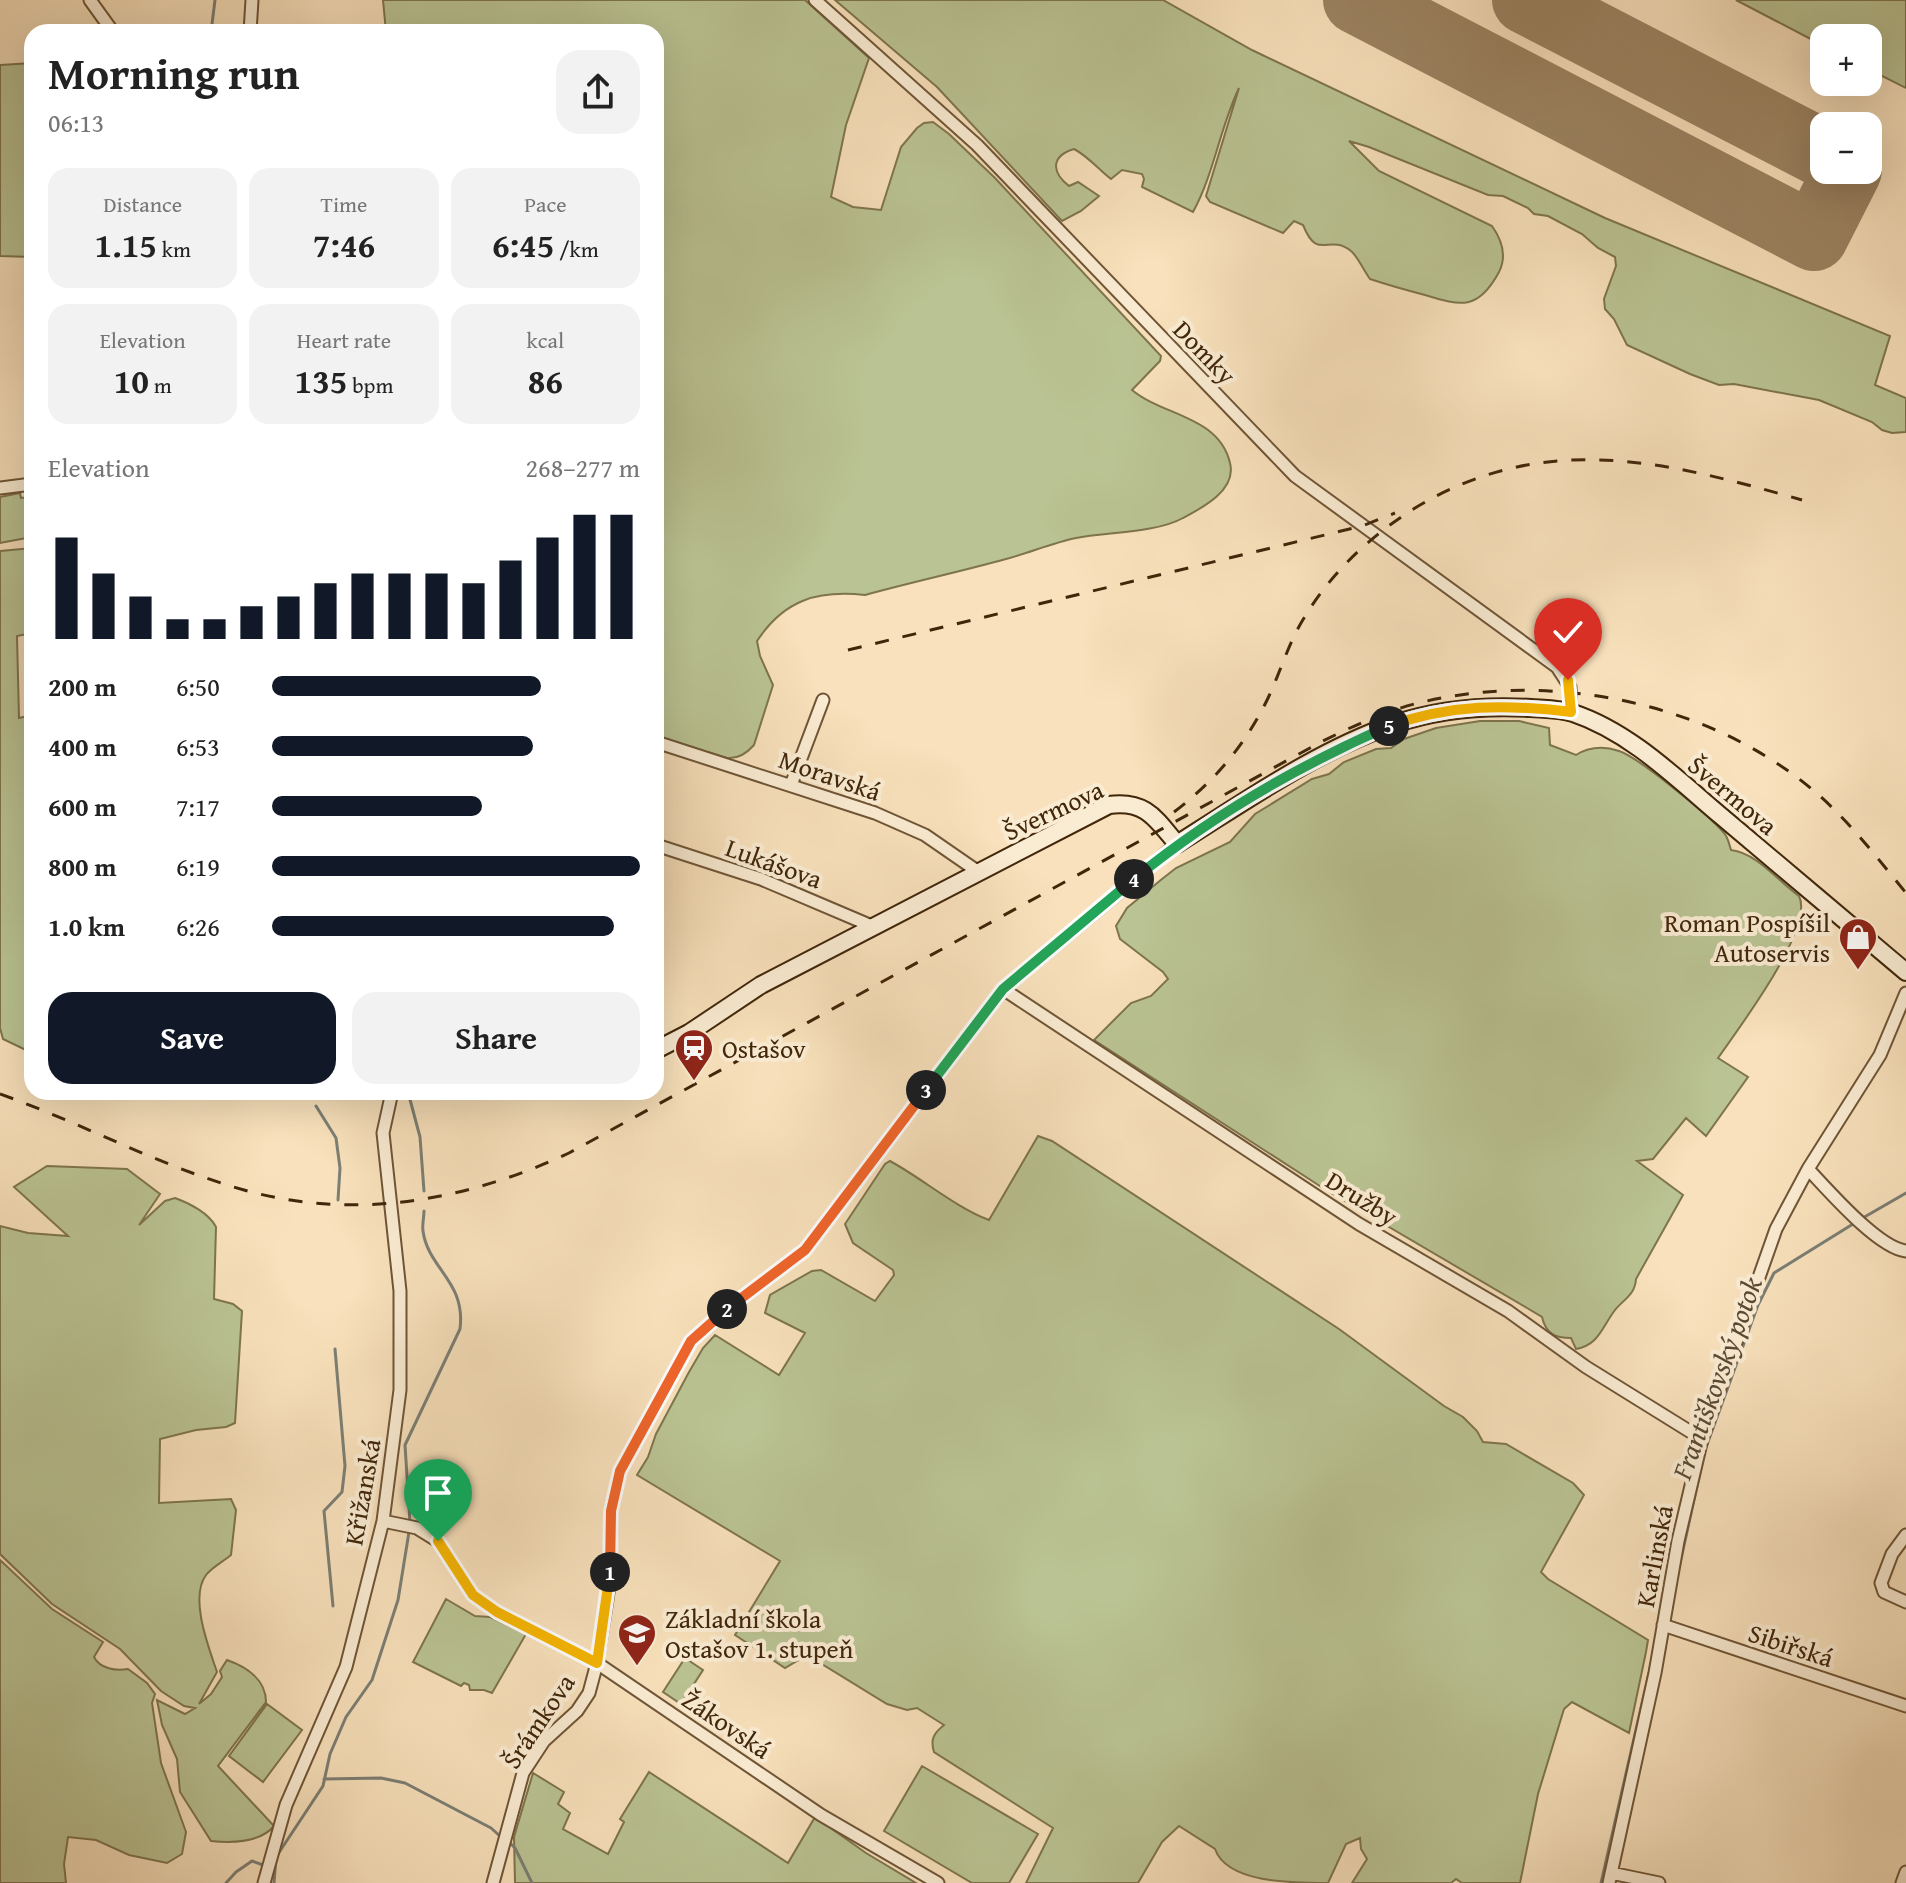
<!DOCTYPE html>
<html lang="en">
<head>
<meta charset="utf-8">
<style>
	body { margin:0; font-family:"Gentium Book Plus",serif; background:#f2f2f2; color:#222; height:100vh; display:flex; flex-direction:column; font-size:30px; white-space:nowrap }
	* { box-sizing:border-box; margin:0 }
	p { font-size:26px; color:#767676 }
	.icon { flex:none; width:44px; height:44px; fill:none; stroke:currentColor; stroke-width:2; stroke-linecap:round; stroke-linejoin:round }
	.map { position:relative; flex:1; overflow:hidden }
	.side { position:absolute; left:24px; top:24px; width:640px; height:1076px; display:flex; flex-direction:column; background:#fff; border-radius:24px; box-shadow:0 8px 32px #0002 }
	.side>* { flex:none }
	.fabs { position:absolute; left:1810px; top:24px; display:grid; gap:16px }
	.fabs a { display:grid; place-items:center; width:72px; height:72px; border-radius:16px; background:#fff; box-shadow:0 8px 32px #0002; font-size:40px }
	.pin { position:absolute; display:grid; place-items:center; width:68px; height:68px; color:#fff; margin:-82px -34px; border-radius:50% 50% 50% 0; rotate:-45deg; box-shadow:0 0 8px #0007 }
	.pin .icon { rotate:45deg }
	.km { position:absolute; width:40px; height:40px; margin:-20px; border-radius:50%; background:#222; color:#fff; font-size:22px; line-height:40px; text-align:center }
	.round { display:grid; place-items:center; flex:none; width:84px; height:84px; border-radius:24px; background:#f2f2f2 }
	.overview { display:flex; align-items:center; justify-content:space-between; height:136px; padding:0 24px }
	h1 { font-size:44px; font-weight:700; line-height:60px }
	.stats { display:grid; grid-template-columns:repeat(3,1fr); gap:12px; height:136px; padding:8px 24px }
	.stats div { display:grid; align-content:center; border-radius:20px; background:#f2f2f2; text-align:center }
	.stats b { font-size:34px; font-weight:700 }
	.stats small { font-size:22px; font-weight:400 }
	.stats p { font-size:22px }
	.chart { height:224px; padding:16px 24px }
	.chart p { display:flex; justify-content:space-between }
	.chart svg { width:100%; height:144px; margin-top:8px; stroke:#111827; stroke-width:6 }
	.action { display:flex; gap:16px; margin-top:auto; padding:16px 24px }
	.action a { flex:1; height:92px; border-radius:24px; background:#111827; color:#fff; font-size:32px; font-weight:700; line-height:92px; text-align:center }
	.action a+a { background:#f2f2f2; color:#222 }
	ul { padding:0 24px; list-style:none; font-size:26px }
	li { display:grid; grid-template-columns:128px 96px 1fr; align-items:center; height:60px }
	li i { height:20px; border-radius:10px; background:#111827 }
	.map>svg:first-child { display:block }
</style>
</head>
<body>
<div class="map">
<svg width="1906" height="1883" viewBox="0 0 1906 1883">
	<rect width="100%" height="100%" fill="#f8e1bc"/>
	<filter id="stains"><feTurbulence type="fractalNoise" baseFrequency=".0025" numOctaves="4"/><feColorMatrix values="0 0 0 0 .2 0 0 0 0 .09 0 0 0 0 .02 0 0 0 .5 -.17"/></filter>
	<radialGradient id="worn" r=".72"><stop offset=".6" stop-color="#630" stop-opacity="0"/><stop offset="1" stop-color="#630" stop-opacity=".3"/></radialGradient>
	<path fill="#bac393" stroke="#7e744e" stroke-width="2" d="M383 0H805L869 58 846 125 831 197 853 207 881 210 901 147 917 128 924 123 933 122 949 134 995 178 1161 356 1160 361 1132 390C1163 416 1219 416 1230 463 1237 490 1202 508 1183 518 1156 533 1107 532 1076 538 1052 543 1029 553 1006 559 959 572 912 582 865 595 817 590 784 600 757 641L760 656 773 685 754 745C747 753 738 759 727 758L656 736V32H386Z
		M835 0H1163L1252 50 1605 218 1890 336 1875 385 1906 398V432L1892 433 1882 430 1872 422 1819 400 1734 384 1719 385 1690 374 1627 345 1614 319 1605 309 1604 299 1616 266 1615 257 1598 248 1582 234 1548 216 1534 214 1528 208 1503 196 1488 195 1369 147 1349 141 1379 171 1492 226C1502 240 1507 256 1499 272 1478 311 1461 306 1425 295 1406 290 1388 285 1370 279 1364 271 1358 257 1351 251 1328 233 1318 262 1303 225L1294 221 1283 233 1210 202 1206 196 1239 88C1220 127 1214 174 1193 212L1142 187 1144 179 1142 174 1122 170 1111 179C1098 169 1089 157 1074 149 1051 156 1051 172 1069 186L1078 182 1099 196 1081 211 1062 221 937 87Z
		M1736 0H1906V88L1868 69V38H1824V46Z
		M32 63V257L0 256V65Z
		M20 493 21 498 29 497 32 537 0 543V497Z
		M32 548V633L17 636 19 718 32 715V1050L30 1052 3 1039 0 1028V551Z
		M1480 721H1519L1549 728 1550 745 1576 755C1589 747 1604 746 1619 751 1638 757 1710 816 1724 833 1728 837 1729 844 1731 850 1757 853 1778 881 1799 896 1815 928 1738 1029 1718 1058L1748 1077 1706 1136 1686 1118 1653 1159 1637 1161 1683 1195 1636 1279C1635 1295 1624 1299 1615 1310 1602 1327 1599 1345 1576 1349L1571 1338C1555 1338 1546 1334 1542 1317L1527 1308 1326 1190 1094 1040 1131 1003 1151 996 1168 979 1163 972 1120 939 1116 926 1127 908 1162 879 1176 868 1230 842 1255 814 1312 779 1329 774 1344 762 1376 749 1391 748 1404 739 1436 728Z
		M1038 1136 1052 1141 1339 1329 1444 1406 1463 1417 1477 1431 1483 1442 1506 1444 1573 1483 1584 1495 1541 1572 1548 1579 1648 1640 1646 1652 1629 1733 1572 1702 1564 1709 1538 1794 1520 1883H1462L1456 1879 1451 1883H1352L1367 1859 1361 1849 1360 1838 1346 1844 1328 1883C1291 1883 1227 1883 1215 1849L1179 1826 1162 1842 1138 1883H1026L1053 1828 934 1752C930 1739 934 1733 944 1725L917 1708 907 1710 887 1704 807 1655 785 1668 735 1635 780 1561 637 1475 648 1457 656 1434 689 1372 703 1348 715 1335 779 1375 805 1333 765 1313 770 1295 812 1271 821 1270 875 1301 894 1275 893 1270 853 1243 845 1224 885 1164 890 1161C923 1179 955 1207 989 1220Z
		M47 1166 127 1169 160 1194 139 1225 165 1201 175 1198C189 1203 209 1213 216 1227L214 1299 233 1304 242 1311 235 1423 226 1427 196 1430 160 1439 159 1503 231 1499 236 1510 231 1555C224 1561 212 1567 206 1575 189 1598 209 1648 217 1672L199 1704 211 1694 222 1677 220 1671 227 1660C247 1667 266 1680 266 1702L218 1766 274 1826C260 1843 231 1843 211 1841L180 1792 177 1759 162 1725 157 1700 185 1714 195 1708 184 1706 161 1691 120 1649 52 1604 0 1554V1226L28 1233 68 1236 14 1187Z
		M0 1560 52 1609 103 1642 94 1657C100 1669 116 1671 128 1669L147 1683 155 1694 152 1703 161 1763 186 1832 182 1854 167 1863 129 1855 96 1840 68 1837 64 1864 66 1883H0Z
		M446 1599 475 1616 490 1617 526 1634 492 1693 484 1690H470L469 1685 464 1683 461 1686 413 1662Z
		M685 1658 703 1670 681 1704 663 1692Z
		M267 1704 302 1730 263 1782 229 1756Z
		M922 1766 1038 1834 1009 1883H972L884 1831Z
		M649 1772 788 1863 815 1817 866 1853 916 1883H515L514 1837 533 1773 564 1792 558 1804 570 1813 563 1829 608 1854 624 1822 620 1819Z"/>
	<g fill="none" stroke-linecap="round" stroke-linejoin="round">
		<path stroke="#7c7f75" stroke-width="3" d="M211 32 215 0
			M408 1092 420 1137 424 1191
			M316 1106 336 1138 340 1168 338 1200
			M1861 1219 1906 1193
			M410 1523 405 1445 460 1329C466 1281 428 1269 423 1231 422 1225 424 1217 424 1211
			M1679 1568 1705 1450 1758 1305 1774 1273 1853 1224
			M333 1606 324 1511 342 1492 345 1466 335 1349
			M324 1779 381 1778 405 1783 491 1828 501 1837
			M511 1844 515 1848 532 1883
			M226 1883 236 1872 252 1861 263 1865
			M274 1883 276 1857 323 1786 330 1754 346 1717 372 1680 398 1600 409 1532
			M1601 1883 1651 1664"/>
		<path stroke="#9c8463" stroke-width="68" d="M1357 0 1814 237 1848 170
			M1526 0 1824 154"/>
		<defs>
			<path id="street" d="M90 0 113 32
				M815 0 977 145 1295 476 1557 667 1570 687 1571 712
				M250 32 252 0
				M0 488 32 484
				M656 742 875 813 925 835 980 873
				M791 785 823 700
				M656 845 761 879 874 927
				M1003 989 1359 1224 1508 1311 1586 1367 1702 1439
				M1808 1169C1829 1191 1878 1248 1906 1251
				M383 1521 417 1528 438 1541 473 1595 497 1612 597 1663 821 1815 938 1883
				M1906 1535 1892 1554 1881 1583 1884 1592 1906 1602
				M1663 1625 1906 1706
				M1611 1873 1659 1883
				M264 1883 286 1805 346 1667 383 1521 400 1390V1291L383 1133 392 1092
				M493 1883 523 1773 544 1741 577 1711 589 1693 597 1663 610 1580 611 1511 620 1471 691 1341 730 1307 805 1250 1003 989 1177 844
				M1609 1883 1655 1673 1678 1541 1702 1439 1776 1229 1808 1169 1880 1055 1906 993
				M1902 1883 1906 1872"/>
			<path id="secondary" d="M656 1050 689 1033 761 985 1109 805C1146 800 1156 819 1177 844 1246 801 1316 751 1394 724 1439 709 1483 705 1531 708 1544 709 1560 709 1573 713 1630 732 1676 778 1721 816 1783 868 1844 920 1906 972"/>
		</defs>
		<use href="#street" stroke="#6f5536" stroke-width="15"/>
		<use href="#secondary" stroke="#41260a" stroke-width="20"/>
		<use href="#street" stroke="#faecd3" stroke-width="11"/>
		<use href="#secondary" stroke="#faecd3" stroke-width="16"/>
		<path stroke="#41260a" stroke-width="3" stroke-dasharray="14 14" stroke-linecap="butt" d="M848 650 1362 526 1395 513
			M1174 812C1215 781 1247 743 1269 696 1281 670 1289 642 1304 618 1331 573 1370 536 1415 508 1544 430 1665 461 1802 500
			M0 1094C82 1123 159 1166 244 1190 355 1221 466 1201 569 1153L1319 743C1353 726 1389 709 1427 701 1560 671 1718 705 1821 797 1853 826 1879 860 1906 893"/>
	</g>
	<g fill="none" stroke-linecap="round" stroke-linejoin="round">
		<defs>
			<path id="split-1" d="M438 1541 473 1595 497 1612 597 1663 610 1572"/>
			<path id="split-2" d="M610 1572 611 1511 620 1471 691 1341 727 1309"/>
			<path id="split-3" d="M727 1309 805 1250 926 1090"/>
			<path id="split-4" d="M926 1090 1003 989 1134 879"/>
			<path id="split-5" d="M1134 879C1211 816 1298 766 1389 726"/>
			<path id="split-6" d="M1389 726C1451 704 1505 704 1571 712L1568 680"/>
		</defs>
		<use href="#split-1" stroke="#fff" stroke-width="16"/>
		<use href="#split-2" stroke="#fff" stroke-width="16"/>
		<use href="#split-3" stroke="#fff" stroke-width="16"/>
		<use href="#split-4" stroke="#fff" stroke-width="16"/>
		<use href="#split-5" stroke="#fff" stroke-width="16"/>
		<use href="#split-6" stroke="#fff" stroke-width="16"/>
		<use href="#split-1" stroke="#f5b400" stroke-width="10"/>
		<use href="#split-2" stroke="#f0652b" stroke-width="10"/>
		<use href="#split-3" stroke="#f0652b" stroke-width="10"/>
		<use href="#split-4" stroke="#22a559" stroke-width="10"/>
		<use href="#split-5" stroke="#22a559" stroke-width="10"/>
		<use href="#split-6" stroke="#f5b400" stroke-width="10"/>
	</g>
	<defs>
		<symbol id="shop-pin" viewBox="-11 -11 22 30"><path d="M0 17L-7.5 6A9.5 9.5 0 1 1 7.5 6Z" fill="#8f2418" stroke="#faecd3"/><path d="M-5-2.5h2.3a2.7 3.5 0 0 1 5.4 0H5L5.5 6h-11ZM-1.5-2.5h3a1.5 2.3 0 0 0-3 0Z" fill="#fff"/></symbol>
		<symbol id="station-pin" viewBox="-11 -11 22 30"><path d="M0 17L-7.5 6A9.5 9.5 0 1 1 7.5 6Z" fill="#8f2418" stroke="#faecd3"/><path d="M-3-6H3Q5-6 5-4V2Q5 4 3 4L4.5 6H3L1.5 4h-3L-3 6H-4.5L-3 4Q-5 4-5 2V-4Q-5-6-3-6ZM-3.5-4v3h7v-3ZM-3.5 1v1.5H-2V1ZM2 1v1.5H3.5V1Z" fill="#fff"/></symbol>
		<symbol id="school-pin" viewBox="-11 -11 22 30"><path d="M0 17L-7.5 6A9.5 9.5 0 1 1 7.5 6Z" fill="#8f2418" stroke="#faecd3"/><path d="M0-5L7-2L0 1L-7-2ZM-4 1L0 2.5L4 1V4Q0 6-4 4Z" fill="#fff"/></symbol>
	</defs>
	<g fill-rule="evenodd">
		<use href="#shop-pin" x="1836" y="915" width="44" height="60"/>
		<use href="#station-pin" x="672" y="1026" width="44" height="60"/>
		<use href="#school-pin" x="615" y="1611" width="44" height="60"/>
	</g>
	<g text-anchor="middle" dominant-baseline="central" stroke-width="8" stroke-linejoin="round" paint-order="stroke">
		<g font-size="26" fill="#41260a" stroke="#faecd3">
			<text transform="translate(1205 352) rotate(46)">Domky</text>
			<text transform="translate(830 775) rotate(19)">Moravská</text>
			<text transform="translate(1733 795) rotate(40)">Švermova</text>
			<text transform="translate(1053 810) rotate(-25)">Švermova</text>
			<text transform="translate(774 863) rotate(20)">Lukášova</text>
			<text transform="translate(1362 1198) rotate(32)">Družby</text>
			<text transform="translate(362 1492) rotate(-80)">Křižanská</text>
			<text transform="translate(1654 1556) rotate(-79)">Karlinská</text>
			<text transform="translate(1791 1645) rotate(18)">Sibiřská</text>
			<text transform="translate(538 1721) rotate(-56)">Šrámkova</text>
			<text transform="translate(727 1724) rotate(34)">Žákovská</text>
		</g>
		<g font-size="26" fill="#41260a" stroke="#faecd3" text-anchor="start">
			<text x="1830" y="922" text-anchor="end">Roman Pospíšil<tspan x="1830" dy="30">Autoservis</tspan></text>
			<text x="722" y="1048">Ostašov</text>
			<text x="665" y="1618">Základní škola<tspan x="665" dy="30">Ostašov 1. stupeň</tspan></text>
		</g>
		<g font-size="28" font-style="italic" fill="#5a4b36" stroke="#faecd3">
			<text transform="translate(1716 1378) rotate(-70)">Františkovský potok</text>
		</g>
	</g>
	<rect width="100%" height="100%" filter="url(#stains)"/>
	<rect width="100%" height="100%" fill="url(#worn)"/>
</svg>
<div class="fabs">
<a>+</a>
<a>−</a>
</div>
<div class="pin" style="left:438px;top:1541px;background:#1e9e55"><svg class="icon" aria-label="arrive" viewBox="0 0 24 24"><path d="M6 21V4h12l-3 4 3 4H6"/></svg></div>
<div class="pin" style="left:1568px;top:680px;background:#d93025"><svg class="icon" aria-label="check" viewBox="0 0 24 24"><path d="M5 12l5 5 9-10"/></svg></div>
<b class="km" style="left:610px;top:1572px">1</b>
<b class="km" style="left:727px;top:1309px">2</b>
<b class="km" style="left:926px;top:1090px">3</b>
<b class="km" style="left:1134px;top:879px">4</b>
<b class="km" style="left:1389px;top:726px">5</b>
<section class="side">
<div class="overview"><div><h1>Morning run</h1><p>06:13</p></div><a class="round"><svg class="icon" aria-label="share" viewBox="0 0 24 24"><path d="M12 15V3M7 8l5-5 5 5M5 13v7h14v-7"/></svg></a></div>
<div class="stats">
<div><p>Distance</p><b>1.15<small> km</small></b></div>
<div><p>Time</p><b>7:46</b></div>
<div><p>Pace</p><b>6:45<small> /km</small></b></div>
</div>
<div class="stats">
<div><p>Elevation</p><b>10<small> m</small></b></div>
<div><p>Heart rate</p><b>135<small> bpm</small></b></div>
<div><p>kcal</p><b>86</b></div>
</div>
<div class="chart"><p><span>Elevation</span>268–277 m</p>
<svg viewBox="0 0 160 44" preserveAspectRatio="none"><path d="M5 44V13M15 44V24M25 44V31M35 44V38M45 44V38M55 44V34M65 44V31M75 44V27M85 44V24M95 44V24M105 44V24M115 44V27M125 44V20M135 44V13M145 44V6M155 44V6"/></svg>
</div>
<ul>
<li><b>200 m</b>6:50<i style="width:73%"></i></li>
<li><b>400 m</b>6:53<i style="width:71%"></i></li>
<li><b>600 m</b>7:17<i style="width:57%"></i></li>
<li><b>800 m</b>6:19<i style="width:100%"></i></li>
<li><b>1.0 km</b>6:26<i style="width:93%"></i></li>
</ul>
<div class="action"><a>Save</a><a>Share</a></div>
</section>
</div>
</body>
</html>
